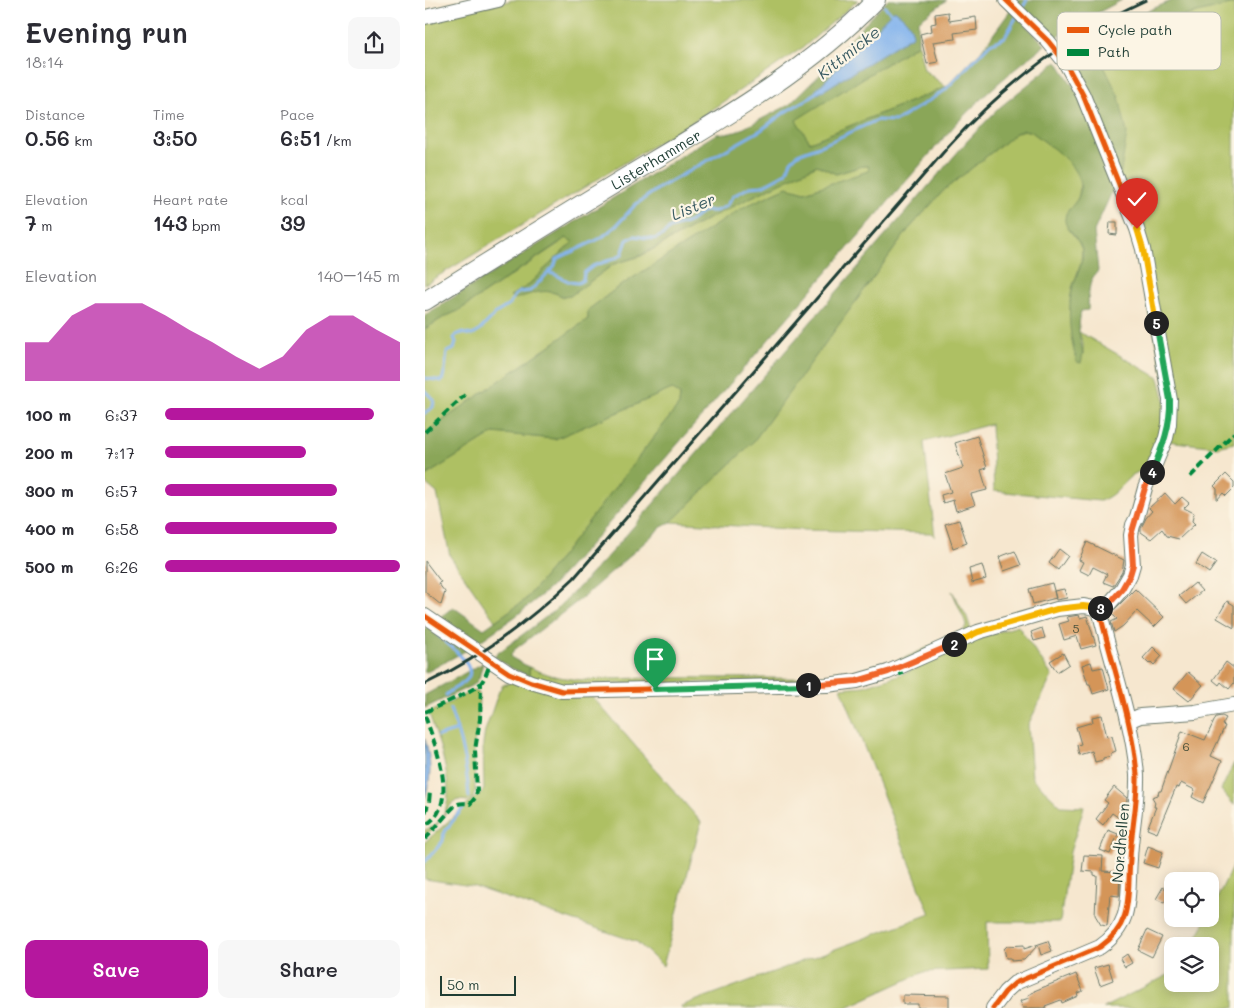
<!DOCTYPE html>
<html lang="en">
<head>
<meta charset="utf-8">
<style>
	body { margin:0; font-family:Mali,sans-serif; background:#f7f7f7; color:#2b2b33; height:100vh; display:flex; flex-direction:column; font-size:19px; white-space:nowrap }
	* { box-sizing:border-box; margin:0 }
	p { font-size:16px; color:#7c7c81 }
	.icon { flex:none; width:28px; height:28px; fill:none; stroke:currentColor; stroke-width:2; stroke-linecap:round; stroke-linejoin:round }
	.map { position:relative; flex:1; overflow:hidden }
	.side { display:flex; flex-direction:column; background:#fff; width:425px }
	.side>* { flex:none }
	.fabs { position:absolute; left:739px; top:872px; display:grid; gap:10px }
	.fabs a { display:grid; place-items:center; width:55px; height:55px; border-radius:10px; background:#fff; box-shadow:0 2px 12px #0003; font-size:25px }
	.scale { position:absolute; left:15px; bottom:12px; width:76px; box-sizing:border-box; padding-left:5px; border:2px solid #1f3d34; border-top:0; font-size:14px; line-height:18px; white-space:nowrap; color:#1f3d34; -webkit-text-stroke:4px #fcf5e5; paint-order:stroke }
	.pin { position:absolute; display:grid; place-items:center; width:42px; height:42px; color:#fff; margin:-51px -21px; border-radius:50% 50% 50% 0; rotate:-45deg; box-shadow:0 0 5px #0007 }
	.pin .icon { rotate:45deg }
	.km { position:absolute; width:25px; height:25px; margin:-12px; border-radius:50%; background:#222; color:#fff; font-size:14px; line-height:25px; text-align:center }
	.round { display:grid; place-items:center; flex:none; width:52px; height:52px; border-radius:10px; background:#f7f7f7 }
	.overview { display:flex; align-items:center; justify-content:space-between; height:85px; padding:0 25px }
	h1 { font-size:28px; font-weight:600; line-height:38px }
	.metrics { display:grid; grid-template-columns:repeat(3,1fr); gap:8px; height:85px; padding:5px 25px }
	.metrics div { display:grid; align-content:center }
	.metrics b { font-size:21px; font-weight:600 }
	.metrics small { font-size:14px; font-weight:400 }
	.metrics p { font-size:14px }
	.chart { height:140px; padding:10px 25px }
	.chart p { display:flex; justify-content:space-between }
	.chart svg { width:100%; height:90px; margin-top:5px; fill:#b5179e; opacity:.7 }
	.action { display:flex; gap:10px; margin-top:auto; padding:10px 25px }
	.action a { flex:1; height:58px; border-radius:10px; background:#b5179e; color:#fff; font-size:20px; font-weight:600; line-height:58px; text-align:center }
	.action a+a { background:#f7f7f7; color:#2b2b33 }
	ul { padding:0 25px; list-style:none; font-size:16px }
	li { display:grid; grid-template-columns:80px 60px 1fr; align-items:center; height:38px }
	li i { height:12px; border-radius:6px; background:#b5179e }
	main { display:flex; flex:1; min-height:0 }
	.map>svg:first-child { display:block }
</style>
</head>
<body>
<main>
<section class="side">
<div class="overview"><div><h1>Evening run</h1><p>18:14</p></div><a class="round"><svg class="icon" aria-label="share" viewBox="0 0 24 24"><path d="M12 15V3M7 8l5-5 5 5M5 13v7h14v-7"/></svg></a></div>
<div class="metrics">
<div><p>Distance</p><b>0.56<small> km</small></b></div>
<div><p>Time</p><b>3:50</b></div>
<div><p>Pace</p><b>6:51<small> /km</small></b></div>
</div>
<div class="metrics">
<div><p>Elevation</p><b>7<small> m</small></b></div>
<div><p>Heart rate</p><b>143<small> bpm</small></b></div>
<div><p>kcal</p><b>39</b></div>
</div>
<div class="chart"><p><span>Elevation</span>140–145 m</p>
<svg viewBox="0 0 160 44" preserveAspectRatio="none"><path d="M0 44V25L10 25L20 12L30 6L40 6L50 6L60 12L70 19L80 25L90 32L100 38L110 32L120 19L130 12L140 12L150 19L160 25V44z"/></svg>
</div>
<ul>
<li><b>100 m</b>6:37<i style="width:89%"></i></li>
<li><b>200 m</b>7:17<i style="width:60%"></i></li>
<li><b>300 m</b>6:57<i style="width:73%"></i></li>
<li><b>400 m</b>6:58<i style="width:73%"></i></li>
<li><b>500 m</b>6:26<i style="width:100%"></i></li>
</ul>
<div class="action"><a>Save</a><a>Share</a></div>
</section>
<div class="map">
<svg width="809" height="1008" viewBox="0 0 809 1008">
	<rect width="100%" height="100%" fill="#fcf5e5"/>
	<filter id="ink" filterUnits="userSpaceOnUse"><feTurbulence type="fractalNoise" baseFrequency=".02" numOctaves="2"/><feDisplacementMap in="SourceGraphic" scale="10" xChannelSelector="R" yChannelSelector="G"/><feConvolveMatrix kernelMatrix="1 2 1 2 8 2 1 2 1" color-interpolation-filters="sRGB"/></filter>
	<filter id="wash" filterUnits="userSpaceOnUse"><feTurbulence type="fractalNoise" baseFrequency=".0096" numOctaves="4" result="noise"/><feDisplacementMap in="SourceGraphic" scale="20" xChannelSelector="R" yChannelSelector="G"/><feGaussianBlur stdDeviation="1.12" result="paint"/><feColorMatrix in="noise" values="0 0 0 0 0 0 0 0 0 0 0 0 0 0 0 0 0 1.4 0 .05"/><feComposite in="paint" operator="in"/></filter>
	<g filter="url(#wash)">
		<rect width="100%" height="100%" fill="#f6e7cf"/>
		<path fill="#aec063" stroke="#667e4c" d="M88 0H433L380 46 277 116 0 284V20Z
			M809 4V443L792 447 742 441 748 419 695 177 673 54 675 38 686 32 730 30 738 23 751 18Z
			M493 44 499 70 521 87 385 142 370 120Z
			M599 130 607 132C624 146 661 167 654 194 653 201 646 207 641 213L642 227 652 239 657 250 656 263 647 288 645 302 658 354V344L654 332 734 378 742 408 727 467C719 470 710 472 704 478 694 487 689 496 675 501L569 491 566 424 499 442 510 537 506 533 379 530 246 522 328 442 483 230 519 190 591 133Z
			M392 165 411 174 437 166H444V171L380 192 362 187 319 207 192 288 163 310V319L0 433V329L19 317 33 311 142 238 148 242 101 287 85 296 90 298C106 294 122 286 138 297L145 296 189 264 216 256 290 215Z
			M247 389 255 395 254 405 136 557 100 600 70 621 25 556 12 493 0 483V476L69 433 130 439Z
			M527 591 542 617 546 630 457 670 406 680 137 685 104 676V667C123 676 140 679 160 680 217 677 274 678 331 678 363 678 397 680 429 674 467 666 503 647 538 631L541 626 540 621Z
			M593 626 627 676 603 725 607 778 636 806 659 807 645 852 635 922H562L563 969 499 972 420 1008H257L256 1006 505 914 416 688 439 686 483 672 559 636Z
			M91 681 166 695 276 822 238 966 212 942 47 886 0 879V842L59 790 58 744 60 731 74 691 78 685Z
			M47 691 53 692 54 694 53 723 49 744 50 791 48 798 44 801 33 800 28 802 11 826 0 836V830C44 816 13 742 4 713Z
			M809 763V805L796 790Z
			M809 863V1008H678L747 973 748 984H785V946H766L782 919H785V913Z"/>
		<path fill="#8aa659" stroke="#547246" d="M463 0H522L493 21V44L371 120 385 142 521 87 556 51 586 10 620 45C588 70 558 95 530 125L178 530 125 588 91 616 51 644 12 620 28 607 59 629 100 600 136 557 254 405 255 395 247 389 130 439 69 433 0 476V433L163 319V310L192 288 319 207 362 187 380 192 443 171 444 166H437L411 174 392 165 290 215 215 256 189 264 145 296 138 297C122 286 106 294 90 299L85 296 101 287 148 242 141 238 33 311 19 317 0 329V315L291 134 311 132 364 105 407 63 426 38Z
			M586 0H697L661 19 628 40Z
			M748 0H809V4L751 18 738 23 730 30 686 32 675 39 673 54 694 97 702 133 695 177 641 55 702 20Z
			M632 61 653 94 691 183 669 231 673 271C662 281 664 296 663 310L656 311C655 317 654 324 654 331 655 344 660 349 656 363L652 362C645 340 642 313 647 290 650 277 659 264 657 250 655 238 642 232 640 221 639 211 649 206 653 198 666 171 624 146 607 132L599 130 591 133 519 190 483 230 328 442 246 522 239 525 157 598 89 650 86 655 87 658 104 667V676L84 667 69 656 129 611 157 584 190 548 544 139 574 108Z
			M7 624 42 650 0 673V630Z
			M58 663 54 678 50 684 0 708V695Z"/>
		<path fill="#81b2ed" stroke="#507890" d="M469 10C478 16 487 24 488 35L393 94 390 91Z
			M0 739C6 760 7 776 0 798Z"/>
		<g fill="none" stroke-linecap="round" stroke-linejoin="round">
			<path stroke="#81b2ed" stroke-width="3" d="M459 6 467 14
				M598 7 602 0
				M123 273 129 267 132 259 176 238 191 226 210 205 234 188 336 130 360 112 383 99 394 90
				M0 378 17 381 20 369 22 352 29 349 31 342 29 338 31 335 36 333 47 335 53 332 71 313 84 305 90 295 95 292 105 291 123 273 129 274 145 282 153 283 158 280 159 273 168 266 191 258 197 254 202 240 210 236 229 239 238 235 245 228 264 222 279 211H291L301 206 308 196 325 187 337 186 361 173 366 161 373 154 402 143 452 120 471 121 519 91 565 44 580 37 592 16
				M0 391 9 400 8 407 0 413
				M13 635C21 643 52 665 43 678 39 685 27 688 21 695
				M25 709C36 738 42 767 44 797
				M13 736 30 731 32 728
				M0 862 18 841 19 832 38 808"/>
		</g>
		<g id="blocks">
			<path fill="#d49559" d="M523 12 524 21 551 17 552 30 529 33 530 39 508 42 513 62 502 64 495 34 507 31 506 24 511 23 510 14Z
				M685 222H692V235L684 234Z
				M552 436 562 468 556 470 562 490 546 494 550 505 531 511 528 500 518 503 516 495 526 492 520 474 538 468 530 443Z
				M801 474 809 482V488L801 496 798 493 792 500V489L789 486Z
				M740 493 750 504 757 497 764 503 759 508 769 513 767 521 770 524 754 539 742 536 737 529 726 539 716 532V528L721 518 727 511 724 508Z
				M534 520 542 543 528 548 520 524Z
				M662 542 699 560 697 572 688 586 678 582 682 574 668 567 664 575 654 570 658 562 654 560Z
				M634 549 643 556 633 570 624 563Z
				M590 551 596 565 579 571 574 557Z
				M777 554 791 563 784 573 771 564Z
				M0 561 16 582 13 583 20 592 16 605 0 592Z
				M557 565 561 579 547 583 544 569Z
				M627 583 631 598 608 604 604 589Z
				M770 583 777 591 761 604 754 596Z
				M639 589 642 598 631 600 629 591Z
				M710 589 739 617 729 627 712 611 698 626 689 632 686 622 692 619 686 613Z
				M802 601 809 605V628L792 618Z
				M654 615 655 618 662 616 671 645 656 649 652 636 639 640 634 624 644 621 642 617Z
				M617 628 620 638 609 641 606 632Z
				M728 647 737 656 729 665 726 662 724 664 718 658Z
				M638 653 644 664 632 672 625 661Z
				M666 662 668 669 678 667 684 689 668 694 665 684H663L657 665Z
				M801 662 809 668V683L804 689 796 682 794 685 788 680Z
				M763 672 778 685 764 701 749 689Z
				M677 715 682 737 687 736 691 751 686 753V756L678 758V760L670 762 667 751 654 755 652 745 656 744 651 727 668 722 667 717Z
				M797 716 801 718 797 725 800 726 786 756 797 761 778 803 767 797 770 790 756 783 754 788 751 787 732 833 722 829 731 807H729L730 802 727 797 733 795 734 791H736L757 731 780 740 791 717Z
				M689 787 702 798 701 809 694 818 687 813 678 825 671 819 683 803 679 800Z
				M683 830 693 834 685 854 675 850Z
				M723 846 738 852 733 868 718 863Z
				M659 855 678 856 677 871 695 872 694 896 685 895 682 926 676 925 670 915 672 876 669 875V872L657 871Z
				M738 887 746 892 739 903 731 899Z
				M722 930 737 937 727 957 713 950Z
				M623 941 627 951 616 955 613 945 599 960 586 961V958H581L580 953 579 949 582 946 599 945V949Z
				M702 954 707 963 700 967 695 959Z
				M683 964 688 980 675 985 669 968Z
				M651 974 658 991 652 993 653 996 637 1003 636 1000 620 1006 621 1008H598L595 1001 604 998 603 995 609 992V991Z
				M478 995 524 996V1008H493V1004H478Z"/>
		</g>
	</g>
	<g filter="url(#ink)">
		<use href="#blocks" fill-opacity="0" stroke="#6a786a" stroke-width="1"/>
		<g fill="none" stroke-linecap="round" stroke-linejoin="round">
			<defs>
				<path id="minor" d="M0 17 73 0
					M0 616 84 673 106 682 137 691 402 685 432 681 463 672 553 632 632 609 659 606 674 609 684 604 697 589 705 575 708 565 706 535 708 525 712 517 720 488 741 438 744 424 745 400 718 249 712 229 658 95 640 62 623 41 581 0
					M703 721 715 716 770 712 809 705
					M568 1008 580 992 590 983 675 947C709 923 702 896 705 859 706 831 713 803 712 775 708 722 686 662 674 609"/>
				<g id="major">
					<path id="s1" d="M0 301C68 259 136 216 206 174 291 123 381 72 451 0"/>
				</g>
			</defs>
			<use href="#minor" stroke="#6a786a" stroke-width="16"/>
			<use href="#major" stroke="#6a786a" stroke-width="20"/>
			<use href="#minor" stroke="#fff" stroke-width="14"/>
			<use href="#major" stroke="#fff" stroke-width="18"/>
			<path stroke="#1f3d34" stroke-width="3" d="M0 684C56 658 104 621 149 578L523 147C580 84 644 35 721 0"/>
			<path stroke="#00873e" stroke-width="4" stroke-dasharray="8 4" stroke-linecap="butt" d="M0 432 40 395
				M765 477 809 433
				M474 668 478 679
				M0 712C13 706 47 692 56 683 61 677 63 668 66 661
				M0 716C10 745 36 806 0 825
				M0 813 4 802 5 791
				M0 839C7 833 27 806 33 804 36 803 41 803 45 804L50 798 52 792 50 750 55 719 56 683"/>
			<defs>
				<path id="cycleway" d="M0 616 84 673 106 682 137 691 402 685 432 681 463 672 553 632 632 609 659 606 674 609 684 604 697 589 705 575 708 565 706 535 708 525 712 517 720 488 741 438 744 424 745 400 718 249 712 229 658 95 640 62 623 41 581 0
					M568 1008 580 992 590 983 675 947C709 923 702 896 705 859 706 831 713 803 712 775 708 722 686 662 674 609"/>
			</defs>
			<use href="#cycleway" stroke="#fcf5e5" stroke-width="8"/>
			<use href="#cycleway" stroke="#e8590c" stroke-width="5"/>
		</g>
	</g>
	<g fill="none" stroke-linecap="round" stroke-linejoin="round" filter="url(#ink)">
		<defs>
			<path id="split-1" d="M230 689 383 685"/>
			<path id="split-2" d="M383 685 432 681 463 672 529 644"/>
			<path id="split-3" d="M529 644 553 632 632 609 658 606 675 608"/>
			<path id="split-4" d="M675 608 684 604 697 589 705 575 708 565 706 535 720 488 727 472"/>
			<path id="split-5" d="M727 472C737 448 746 427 745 400L731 323"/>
			<path id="split-6" d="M712 229 718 249 731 323"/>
		</defs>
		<use href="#split-1" stroke="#fff" stroke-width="10"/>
		<use href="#split-2" stroke="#fff" stroke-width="10"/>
		<use href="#split-3" stroke="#fff" stroke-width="10"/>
		<use href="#split-4" stroke="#fff" stroke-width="10"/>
		<use href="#split-5" stroke="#fff" stroke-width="10"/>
		<use href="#split-6" stroke="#fff" stroke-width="10"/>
		<use href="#split-1" stroke="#22a559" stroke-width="6"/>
		<use href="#split-2" stroke="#f0652b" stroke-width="6"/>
		<use href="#split-3" stroke="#f5b400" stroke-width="6"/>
		<use href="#split-4" stroke="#f0652b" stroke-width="6"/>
		<use href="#split-5" stroke="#22a559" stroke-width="6"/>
		<use href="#split-6" stroke="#f5b400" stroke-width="6"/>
	</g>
	<g text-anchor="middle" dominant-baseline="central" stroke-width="4.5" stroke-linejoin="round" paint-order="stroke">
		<g font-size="12" fill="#4c533d">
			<text x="651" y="628">5</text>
			<text x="761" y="746">6</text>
		</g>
		<g font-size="15" fill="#1f3d34" stroke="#fcf5e5">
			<text stroke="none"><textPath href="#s1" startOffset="271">Listerhammer</textPath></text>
			<text transform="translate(695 843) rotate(-85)">Nordhellen</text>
		</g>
		<g font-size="16" font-style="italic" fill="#385a62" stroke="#fcf5e5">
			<text transform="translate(423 52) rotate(-38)">Kittmicke</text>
			<text transform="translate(268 206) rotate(-22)">Lister</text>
		</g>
	</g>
	<rect x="632" y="12" width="164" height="58" rx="8" fill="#fcf5e5" stroke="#babeb0" stroke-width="1"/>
	<rect x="642" y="27" width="22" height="6" fill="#e8590c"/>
	<rect x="642" y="49" width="22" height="7" fill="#00873e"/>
	<g font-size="14" fill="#1f3d34">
		<text x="673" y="35">Cycle path</text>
		<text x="673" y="57">Path</text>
	</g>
</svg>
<div class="fabs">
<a><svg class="icon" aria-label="locate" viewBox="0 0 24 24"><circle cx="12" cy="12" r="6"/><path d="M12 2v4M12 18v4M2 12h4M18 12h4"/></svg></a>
<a><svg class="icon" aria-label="layers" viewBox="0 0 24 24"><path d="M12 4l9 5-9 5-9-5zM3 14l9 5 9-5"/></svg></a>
</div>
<div class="scale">50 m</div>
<div class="pin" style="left:230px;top:689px;background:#1e9e55"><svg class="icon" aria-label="arrive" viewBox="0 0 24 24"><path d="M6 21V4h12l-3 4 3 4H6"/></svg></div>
<div class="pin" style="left:712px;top:229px;background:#d93025"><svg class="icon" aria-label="check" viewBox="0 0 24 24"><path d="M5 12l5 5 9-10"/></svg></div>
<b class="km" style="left:383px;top:685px">1</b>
<b class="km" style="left:529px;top:644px">2</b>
<b class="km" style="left:675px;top:608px">3</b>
<b class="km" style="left:727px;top:472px">4</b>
<b class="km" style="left:731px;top:323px">5</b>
</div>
</main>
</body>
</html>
